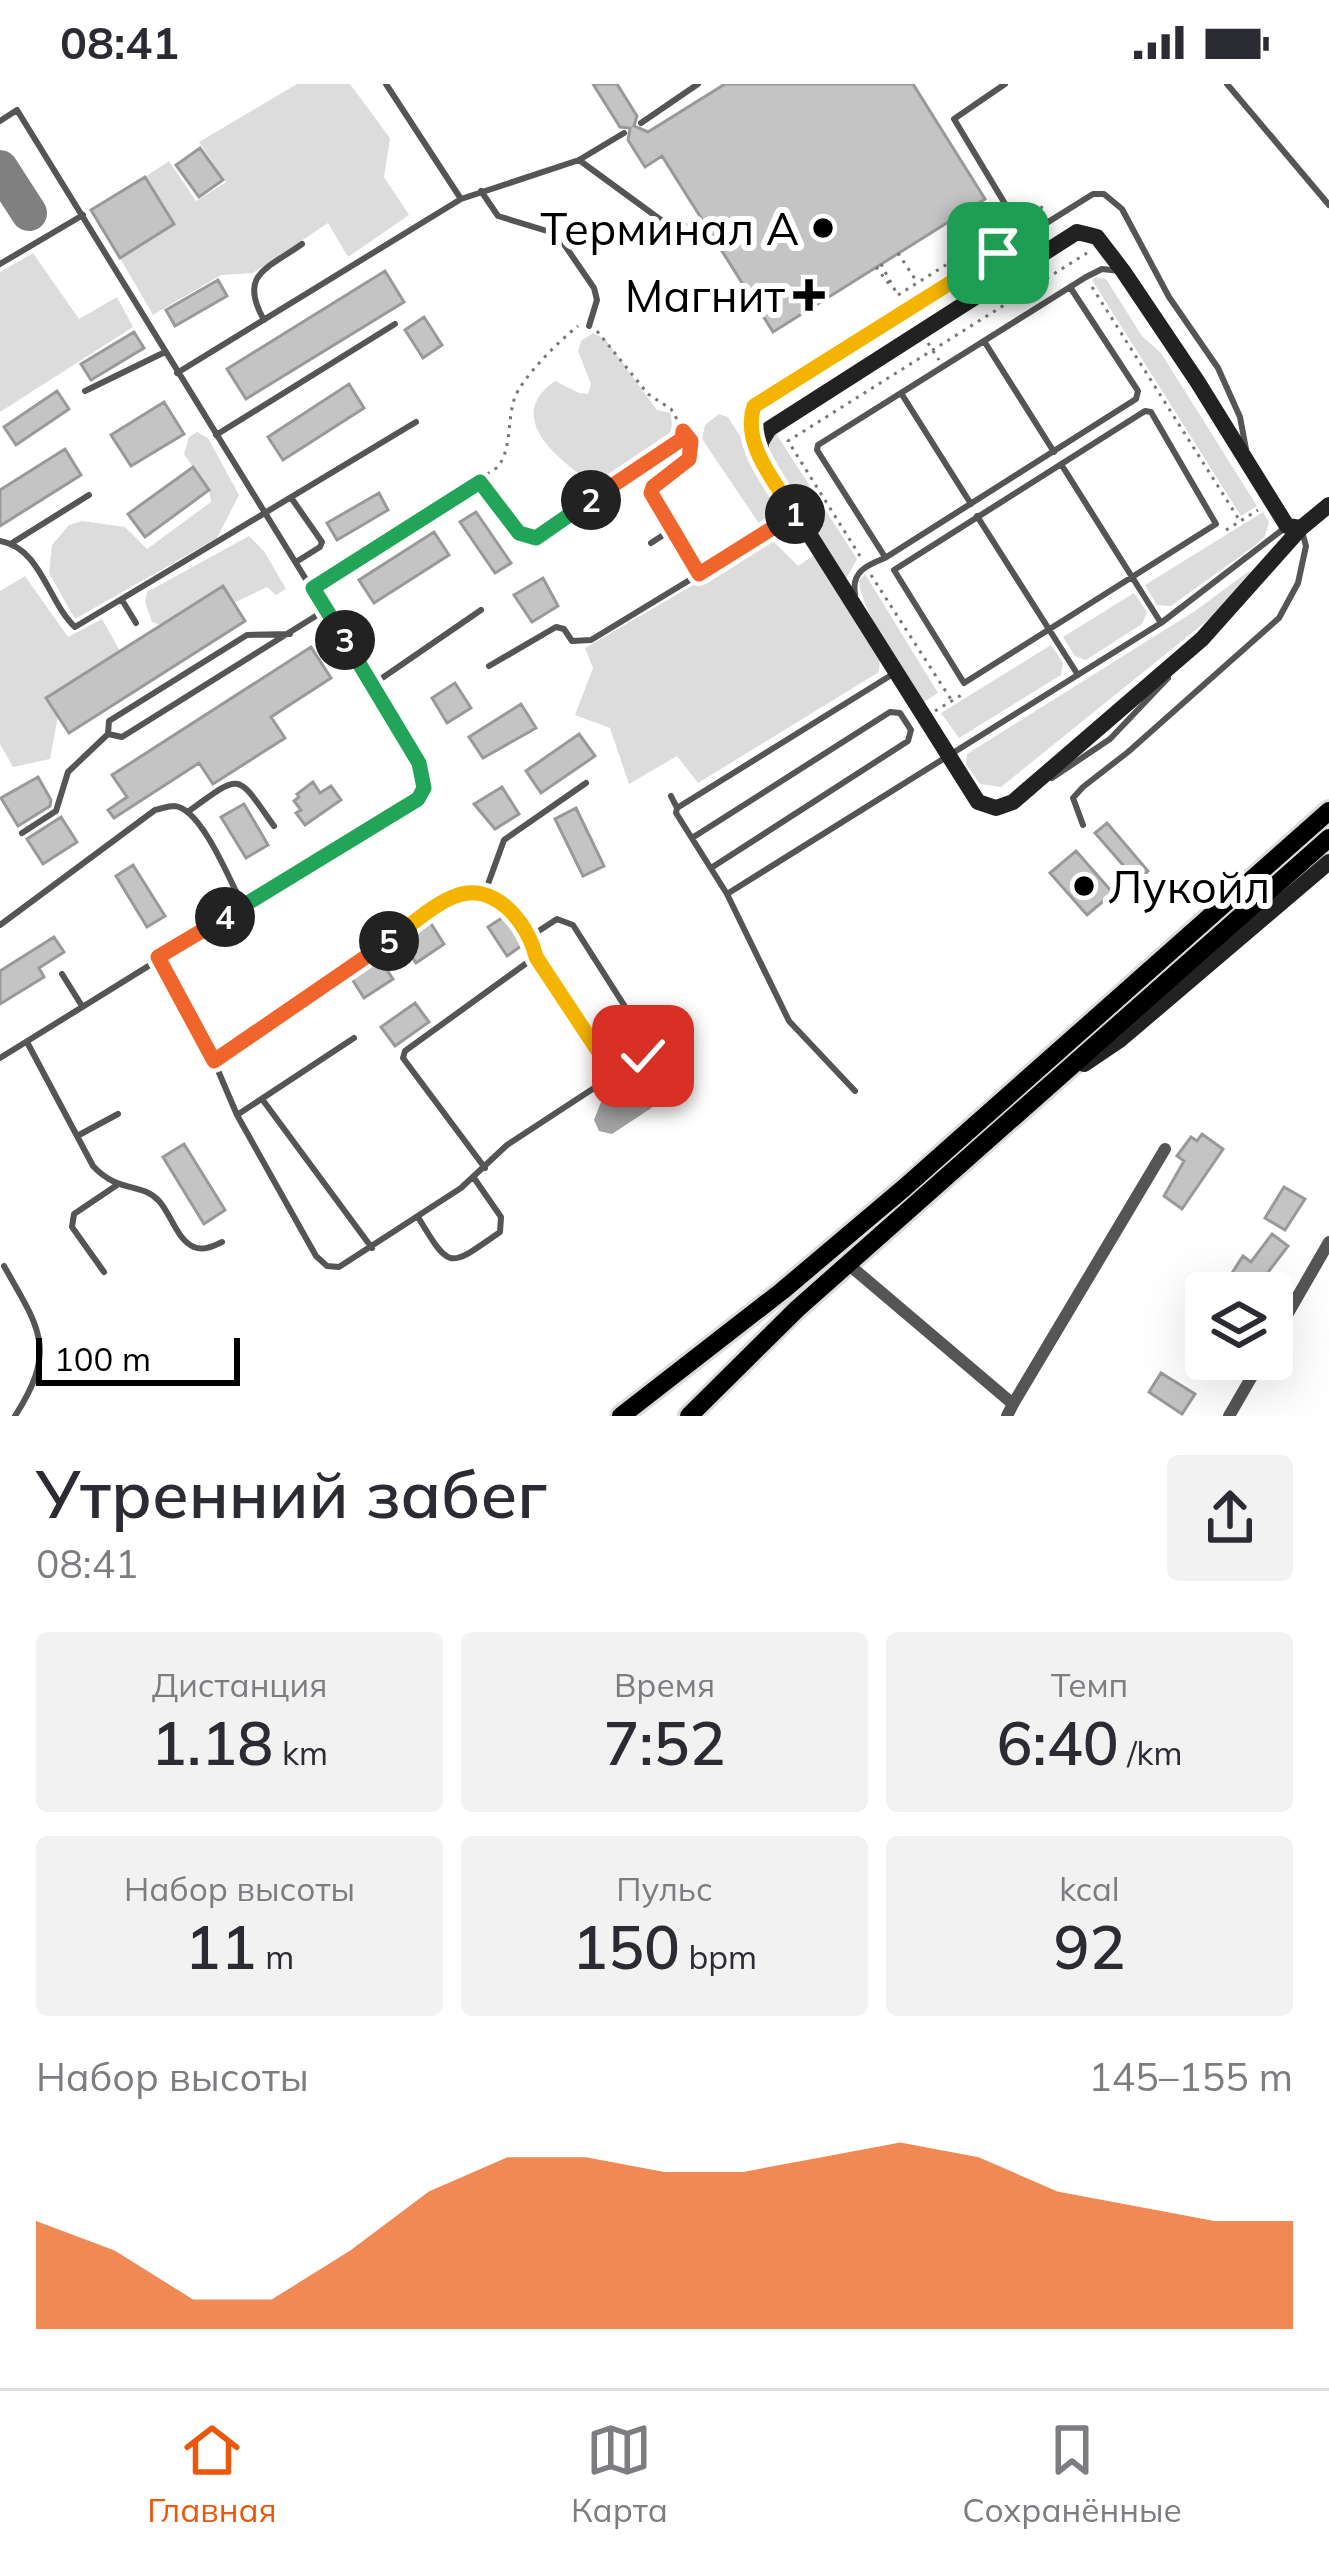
<!DOCTYPE html>
<html lang="ru">
<head>
<meta charset="utf-8">
<style>
	body { margin:0; font-family:Mulish,sans-serif; background:#f2f2f3; color:#2b2b33; height:100vh; display:flex; flex-direction:column; font-size:45px; white-space:nowrap }
	* { box-sizing:border-box; margin:0 }
	p { font-size:39px; color:#7c7c81 }
	.icon { flex:none; width:66px; height:66px; fill:none; stroke:currentColor; stroke-width:2; stroke-linecap:round; stroke-linejoin:round }
	.map { position:relative; height:1332px; overflow:hidden }
	.panel { display:flex; flex-direction:column; background:#fff; flex:1 }
	.panel>* { flex:none }
	.tools { position:absolute; left:1185px; top:1188px; display:grid; gap:24px }
	.tools a { display:grid; place-items:center; width:108px; height:108px; border-radius:12px; background:#fff; box-shadow:0 12px 48px #0002; font-size:60px }
	.scale { position:absolute; left:36px; bottom:30px; width:204px; box-sizing:border-box; padding-left:12px; border:6px solid #000; border-top:0; font-size:33px; line-height:42px; white-space:nowrap; color:#000; -webkit-text-stroke:9px #fff; paint-order:stroke }
	.pin { position:absolute; display:grid; place-items:center; width:102px; height:102px; color:#fff; margin:-51px; border-radius:24px; box-shadow:0 6px 18px #0006 }
	.km { position:absolute; width:60px; height:60px; margin:-30px; border-radius:50%; background:#222; color:#fff; font-size:33px; line-height:60px; text-align:center }
	.round { display:grid; place-items:center; flex:none; width:126px; height:126px; border-radius:12px; background:#f2f2f3 }
	.head { display:flex; align-items:center; justify-content:space-between; height:204px; padding:0 36px }
	h1 { font-size:66px; font-weight:600; line-height:90px }
	.stats { display:grid; grid-template-columns:repeat(3,1fr); gap:18px; height:204px; padding:12px 36px }
	.stats div { display:grid; align-content:center; border-radius:12px; background:#f2f2f3; text-align:center }
	.stats b { font-size:60px; font-weight:600 }
	.stats small { font-size:33px; font-weight:400 }
	.stats p { font-size:33px }
	.chart { height:336px; padding:24px 36px }
	.chart p { display:flex; justify-content:space-between }
	.chart svg { width:100%; height:216px; margin-top:12px; fill:#ea580c; opacity:.7 }
	.status { display:flex; justify-content:space-between; align-items:center; height:84px; padding:0 60px; background:#fff; direction:ltr }
	.status svg { height:33px; fill:currentColor }
	.tab-bar { display:flex; justify-content:space-around; align-items:center; height:168px; border-top:3px solid #e1e1e2; background:#fff; font-size:33px; color:#7c7c81 }
	.tab-bar a { display:grid; justify-items:center; gap:6px }
	.tab-bar .active { color:#ea580c }
	.map>svg:first-child { display:block }
</style>
</head>
<body>
<div class="status"><b>08:41</b><svg viewBox="0 0 49 12"><path d="M0 12V9h3v3zM5 12V6h3v6zM10 12V3h3v9zM15 12V0h3v12zM26 1h20v11H26zM47 4h2v5h-2z"/></svg></div>
<div class="map">
<svg width="1329" height="1332" viewBox="0 0 1329 1332">
	<rect width="100%" height="100%" fill="#fff"/>
	<path fill="#dcdcdc" d="M297 0H350L390 54 384 93 409 131 348 173 328 139 253 189 221 191 153 231 120 174 174 140 145 93 169 77 196 117 226 98 199 58Z
		M33 169 79 235 117 213 133 243 0 328V188Z
		M1096 193 1106 195 1142 252 1161 269 1257 422 1241 432 1092 196Z
		M593 249 605 255 657 326 671 329 672 345 665 358 594 401C560 376 502 334 555 297L579 309 588 310 591 300 578 267 581 257Z
		M719 330 728 333 776 410 777 431 762 444 702 355 705 341Z
		M197 348 208 354 239 411 217 454 75 535 49 489 52 461 69 441 82 437 125 443 147 465 211 418 209 406 184 370 189 353Z
		M775 348 857 475 846 495 764 364Z
		M1263 428 1269 438 1265 452 1253 463 1171 522 1157 521 1145 501Z
		M249 452 264 467 286 505 276 511 267 503 234 519 223 503 161 541 152 538 145 518 147 508Z
		M767 458H774L798 482 814 471 880 574 879 588 698 699 677 672 629 700 610 644 575 631 593 584 585 564Z
		M1249 487 1254 490 1214 531 1001 703 980 700 966 680 967 670 1195 527Z
		M865 490 938 609 922 619C904 590 862 529 859 497Z
		M25 492 68 553 102 535 120 567 47 613 58 632 50 675 13 683 0 660V507Z
		M1134 509 1147 528 1142 540 1086 576 1075 572 1063 553Z
		M1051 561 1063 579 1061 591 959 654 941 629Z"/>
	<path fill="#a3a3a3" d="M640 992 654 994 662 1006V1017L612 1050 599 1047 594 1036 601 1018Z"/>
	<g fill="none" stroke-linecap="round" stroke-linejoin="round">
		<path stroke="#808080" stroke-width="36" d="M0 84 29 129"/>
	</g>
	<path fill="#c4c4c4" stroke="#999" stroke-width="3" d="M593 0H617L637 32 634 42 648 48 725 0H913L985 115 773 248 662 72 645 83 628 56 630 44 620 43Z
		M200 64 223 96 199 113 176 81Z
		M145 93 174 140 120 174 91 126Z
		M385 187 404 218 246 315 227 285Z
		M218 196 227 212 175 242 166 226Z
		M424 233 442 261 423 274 405 246Z
		M134 248 144 264 91 296 81 280Z
		M349 300 364 324 283 376 268 353Z
		M57 307 69 325 16 361 4 343Z
		M164 318 184 350 131 382 111 351Z
		M65 365 81 391 0 442V406Z
		M193 383 209 406 145 453 128 430Z
		M379 409 388 426 337 456 327 439Z
		M476 428 511 479 495 489 460 438Z
		M434 448 449 471 374 519 359 496Z
		M543 494 558 522 532 538 514 511Z
		M223 502 245 537 69 649 46 614Z
		M311 563 331 594 271 633 285 654 213 700 199 679 114 734 108 726 127 713 112 691Z
		M455 599 471 624 447 639 432 614Z
		M521 620 536 644 483 674 469 653Z
		M579 650 595 672 541 709 526 687Z
		M38 693 51 716 50 722 18 742 1 714Z
		M313 698 320 709 331 702 341 716 305 741 296 729 301 726 294 717 299 713 297 710Z
		M502 703 519 730 495 745 474 720Z
		M244 720 268 761 246 774 221 733Z
		M576 724 604 782 583 792 555 735Z
		M61 733 77 758 43 780 27 755Z
		M1107 739 1148 787 1137 797 1095 749Z
		M1076 767 1113 809 1087 831 1050 789Z
		M133 781 165 832 147 843 116 792Z
		M505 832 524 860 507 872 488 843Z
		M430 838 444 860 416 879 401 857Z
		M54 853 64 868 39 884 44 893 0 920V887Z
		M378 873 393 895 364 914 350 892Z
		M415 919 429 938 395 962 381 943Z
		M1202 1050 1223 1065 1182 1125 1164 1112 1184 1077 1177 1072 1191 1053 1197 1057Z
		M184 1060 225 1126 204 1140 163 1073Z
		M1284 1103 1305 1115 1285 1146 1265 1134Z
		M1272 1150 1288 1162 1256 1204 1232 1189 1243 1172 1251 1178Z
		M1161 1289 1195 1310 1182 1330 1149 1308Z"/>
	<g fill="none" stroke-linecap="round" stroke-linejoin="round">
		<defs>
			<path id="primary" d="M621 1332 782 1207 904 1104 1329 727
				M689 1332 797 1225 1329 754"/>
		</defs>
		<use href="#primary" stroke="#dbdbdb" stroke-width="24"/>
		<path stroke="#777" stroke-width="3" stroke-dasharray="3 6" stroke-linecap="butt" d="M1026 130 1040 121 1045 129
			M898 169 917 198
			M881 180 897 210
			M876 183 889 200
			M1092 203 1240 437
			M898 211 1008 142
			M597 247 648 310 671 325 678 337
			M928 259 939 276
			M480 398 519 449 535 454 680 356
			M1226 446 1258 426
			M860 472 788 357 1087 169
			M871 491 952 617
			M321 498 498 383C512 363 507 339 514 316 520 295 561 255 578 242
			M935 627 963 610"/>
		<path stroke="#555" stroke-width="6" d="M386 0 461 115 579 76 624 49
			M1005 0 954 35 1025 153
			M1227 0 1329 121
			M0 37 17 26 419 679 424 703 418 715 0 974
			M641 39 698 0
			M579 76 661 136 691 143
			M481 107 498 132 557 150 594 204 597 216 589 242
			M0 180 83 131
			M264 236C238 190 267 185 302 160
			M984 257 1054 368
			M177 289 461 115
			M85 307 165 268
			M901 309 971 420
			M1145 327 1151 328 1216 440 964 599 894 486Z
			M683 347 690 357 689 375 653 403 651 409 699 490
			M216 351 395 240
			M755 361 749 336 754 322 1093 110H1104L1122 125 1169 213 1218 284 1240 333 1246 365
			M1061 380 1161 539
			M292 415 322 458 320 463 296 478
			M977 432 1078 591
			M0 457C41 464 48 518 75 543L416 338
			M12 459 89 411
			M651 459 671 446
			M885 473 817 366 818 361 1086 193 1102 185 1120 187
			M855 510C851 488 867 481 885 474L1136 315 1138 307 1070 203
			M122 516 136 539
			M489 582 556 543 564 545 572 557 591 556 793 433
			M893 590 677 724 676 729 727 810 1161 539 1286 443
			M372 601 481 526
			M108 650 122 653 327 525
			M1052 694 1110 655 1168 594
			M671 712 677 724
			M189 727C243 688 236 689 274 742
			M1083 741 1073 714 1083 703 1128 668 1279 534 1298 499 1306 462 1303 451
			M22 749 56 727 68 688 108 650 109 637 247 551 290 550
			M692 754 890 628 900 629 911 646 908 657 711 784
			M727 810 789 937 855 1007
			M484 811 504 756 586 699
			M0 841 155 726C161 725 168 722 174 722 201 723 231 799 243 822
			M158 873 214 977 237 1031 316 1172 327 1182 339 1183 461 1104 507 1061 643 972 645 954 573 841 557 835 531 852
			M62 890 82 922
			M27 958 93 1082C119 1110 142 1098 159 1117 171 1130 177 1156 194 1163 204 1167 213 1162 222 1158
			M215 977 453 812C498 804 526 831 535 873L614 991
			M262 1015 372 1164
			M237 1031 354 954
			M79 1051 118 1030
			M485 1084 403 974 405 967 535 873
			M418 1133C451 1188 449 1183 500 1148L501 1133 474 1094
			M4 1182C39 1244 58 1265 15 1332
			M104 1188 72 1143 74 1130 117 1101"/>
		<path stroke="#555" stroke-width="12" d="M848 1180 1013 1320 1007 1332
			M1272 1257 1329 1158
			M1013 1320 1165 1065
			M1229 1332 1262 1275"/>
		<path stroke="#222" stroke-width="16" d="M1301 444 1287 442 1197 297 1123 187 1097 153 1077 148 769 345 761 358 760 372 978 718 996 724 1013 718 1202 555 1301 444 1329 421
			M1084 980 1121 955 1329 778"/>
		<use href="#primary" stroke="#000" stroke-width="18"/>
	</g>
	<g fill="none" stroke-linecap="round" stroke-linejoin="round">
		<defs>
			<path id="split-1" d="M795 430C776 399 741 360 754 322L998 169"/>
			<path id="split-2" d="M591 416 682 355 683 347 691 357 689 375 653 403 651 409 699 490 795 430"/>
			<path id="split-3" d="M345 556 313 504 480 398 519 449 536 454 591 416"/>
			<path id="split-4" d="M225 833 418 715 424 704 419 679 345 556"/>
			<path id="split-5" d="M225 833 158 873 214 977 389 857"/>
			<path id="split-6" d="M389 857C409 843 431 822 453 813 494 795 528 839 536 873L614 991 643 972"/>
		</defs>
		<use href="#split-1" stroke="#fff" stroke-width="24"/>
		<use href="#split-2" stroke="#fff" stroke-width="24"/>
		<use href="#split-3" stroke="#fff" stroke-width="24"/>
		<use href="#split-4" stroke="#fff" stroke-width="24"/>
		<use href="#split-5" stroke="#fff" stroke-width="24"/>
		<use href="#split-6" stroke="#fff" stroke-width="24"/>
		<use href="#split-1" stroke="#f5b400" stroke-width="15"/>
		<use href="#split-2" stroke="#f0652b" stroke-width="15"/>
		<use href="#split-3" stroke="#22a559" stroke-width="15"/>
		<use href="#split-4" stroke="#22a559" stroke-width="15"/>
		<use href="#split-5" stroke="#f0652b" stroke-width="15"/>
		<use href="#split-6" stroke="#f5b400" stroke-width="15"/>
	</g>
	<g fill="#000" stroke="#fff" stroke-width="4.5">
		<circle cx="823" cy="144" r="12"/>
		<path d="M803 193h12v12h12v12h-12v12h-12v-12h-12v-12h12z"/>
		<circle cx="1084" cy="802" r="12"/>
	</g>
	<g text-anchor="middle" dominant-baseline="central" stroke-width="12" stroke-linejoin="round" paint-order="stroke">
		<g font-size="45" fill="#000" stroke="#fff" text-anchor="end">
			<text x="799" y="144">Терминал А</text>
			<text x="785" y="211">Магнит</text>
			<text x="1108" y="802" text-anchor="start">Лукойл</text>
		</g>
	</g>
</svg>
<div class="tools">
<a><svg class="icon" aria-label="layers" viewBox="0 0 24 24"><path d="M12 4l9 5-9 5-9-5zM3 14l9 5 9-5"/></svg></a>
</div>
<div class="scale">100 m</div>
<div class="pin" style="left:998px;top:169px;background:#1e9e55"><svg class="icon" aria-label="arrive" viewBox="0 0 24 24"><path d="M6 21V4h12l-3 4 3 4H6"/></svg></div>
<div class="pin" style="left:643px;top:972px;background:#d93025"><svg class="icon" aria-label="check" viewBox="0 0 24 24"><path d="M5 12l5 5 9-10"/></svg></div>
<b class="km" style="left:795px;top:430px">1</b>
<b class="km" style="left:591px;top:416px">2</b>
<b class="km" style="left:345px;top:556px">3</b>
<b class="km" style="left:225px;top:833px">4</b>
<b class="km" style="left:389px;top:857px">5</b>
</div>
<section class="panel">
<div class="head"><div><h1>Утренний забег</h1><p>08:41</p></div><a class="round"><svg class="icon" aria-label="share" viewBox="0 0 24 24"><path d="M12 15V3M7 8l5-5 5 5M5 13v7h14v-7"/></svg></a></div>
<div class="stats">
<div><p>Дистанция</p><b>1.18<small> km</small></b></div>
<div><p>Время</p><b>7:52</b></div>
<div><p>Темп</p><b>6:40<small> /km</small></b></div>
</div>
<div class="stats">
<div><p>Набор высоты</p><b>11<small> m</small></b></div>
<div><p>Пульс</p><b>150<small> bpm</small></b></div>
<div><p>kcal</p><b>92</b></div>
</div>
<div class="chart"><p><span>Набор высоты</span>145–155 m</p>
<svg viewBox="0 0 160 44" preserveAspectRatio="none"><path d="M0 44V22L10 28L20 38L30 38L40 28L50 16L60 9L70 9L80 12L90 12L100 9L110 6L120 9L130 16L140 19L150 22L160 22V44z"/></svg>
</div>
</section>
<nav class="tab-bar">
<a class="active"><svg class="icon" aria-label="home" viewBox="0 0 24 24"><path d="M3 11l9-7 9 7M6 9v11h12V9"/></svg>Главная</a>
<a><svg class="icon" aria-label="map" viewBox="0 0 24 24"><path d="M3 6l6-2 6 2 6-2v14l-6 2-6-2-6 2zM9 4v14M15 6v14"/></svg>Карта</a>
<a><svg class="icon" aria-label="saved" viewBox="0 0 24 24"><path d="M7 4h10v16l-5-4-5 4z"/></svg>Сохранённые</a>
</nav>
</body>
</html>
